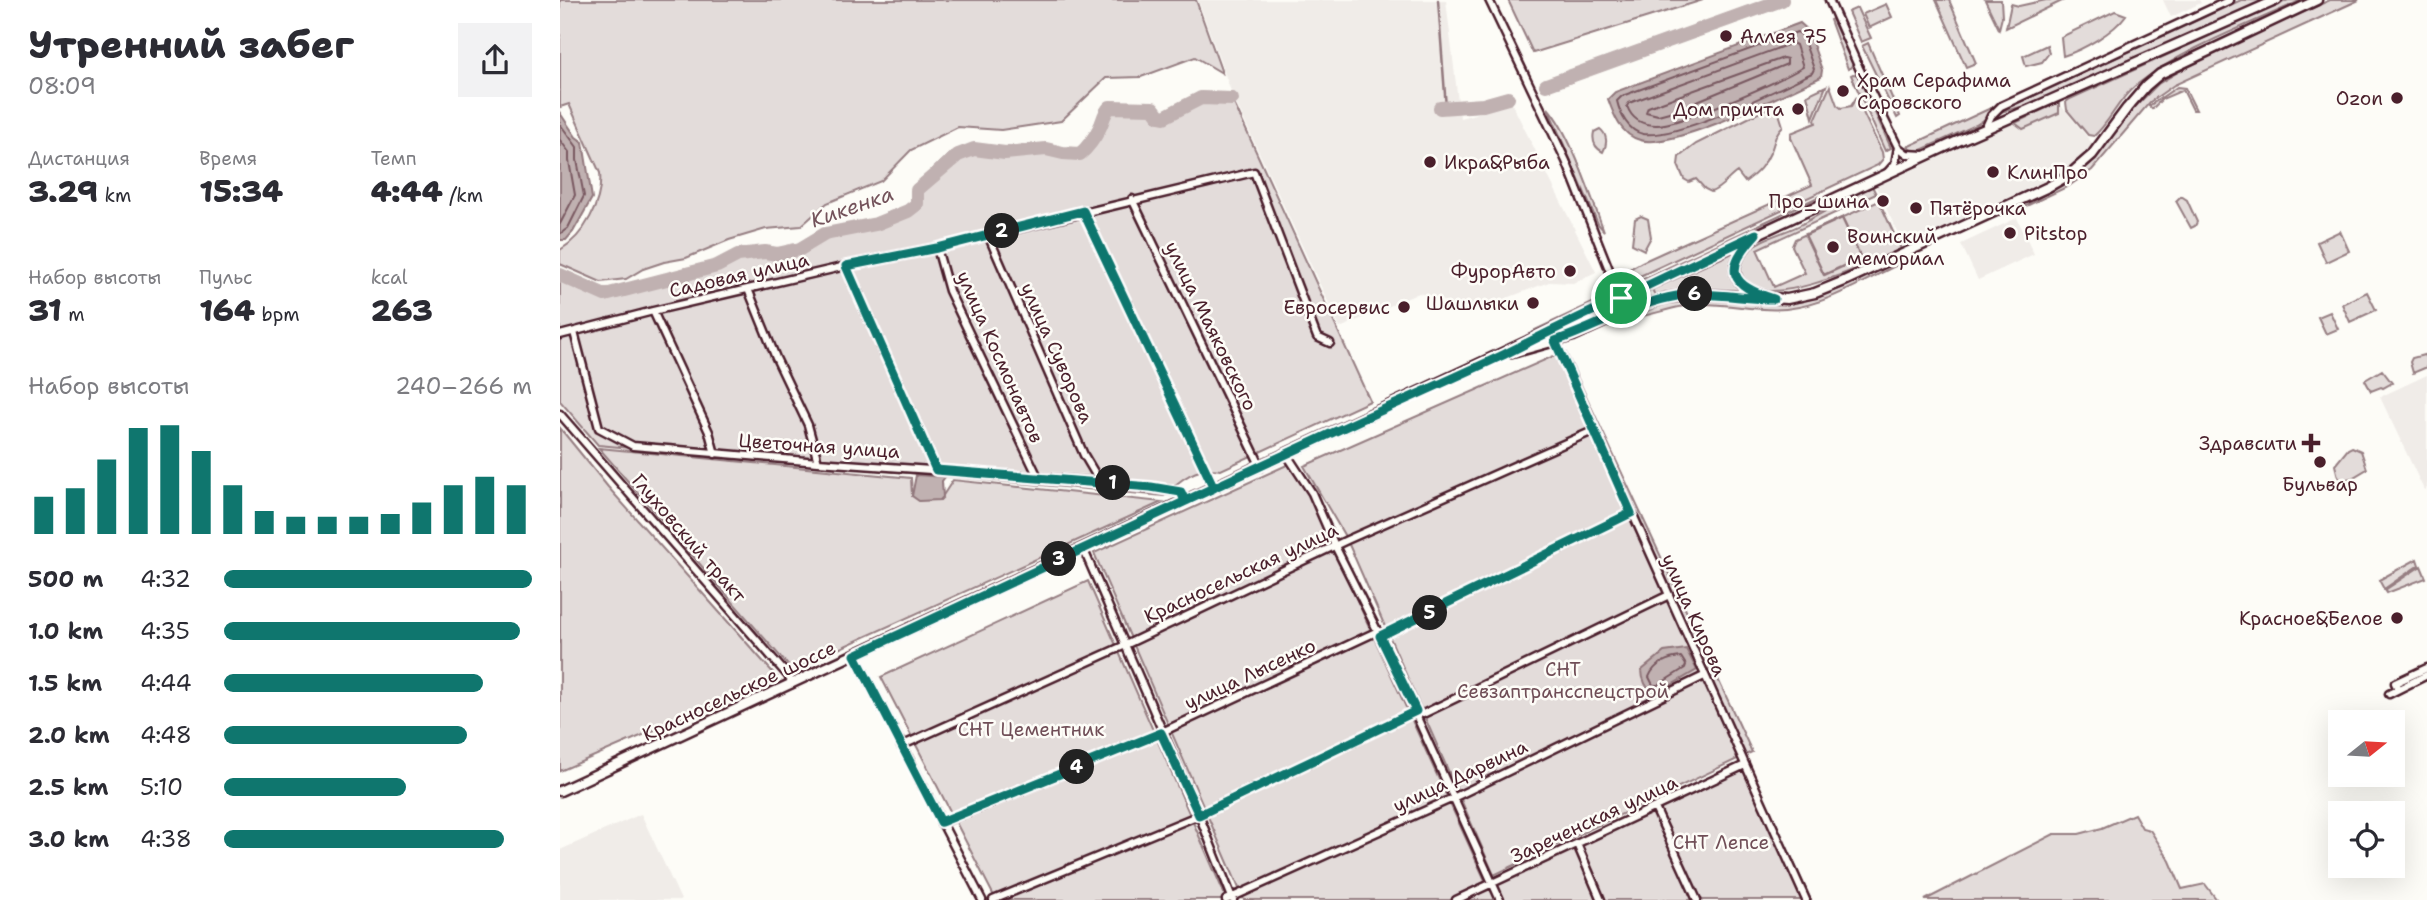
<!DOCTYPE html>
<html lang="ru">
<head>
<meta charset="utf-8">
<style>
	body { margin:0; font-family:"Shantell Sans",sans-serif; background:#f2f2f3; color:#2b2b33; height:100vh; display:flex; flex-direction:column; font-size:26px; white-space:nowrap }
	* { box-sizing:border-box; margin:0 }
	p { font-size:23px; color:#7c7c81 }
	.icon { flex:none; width:38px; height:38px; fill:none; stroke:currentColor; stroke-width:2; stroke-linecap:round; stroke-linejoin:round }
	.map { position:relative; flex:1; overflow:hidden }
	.details { display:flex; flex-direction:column; background:#fff; width:560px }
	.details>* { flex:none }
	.needle { width:46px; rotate:72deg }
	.tools { position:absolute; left:1768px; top:710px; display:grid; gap:14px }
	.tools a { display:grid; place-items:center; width:77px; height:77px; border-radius:0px; background:#fff; box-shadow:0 7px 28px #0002; font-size:35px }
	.pin { position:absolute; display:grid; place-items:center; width:60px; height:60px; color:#fff; margin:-30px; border:4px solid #fff; border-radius:50%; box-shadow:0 2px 7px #0007 }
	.km { position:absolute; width:35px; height:35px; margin:-18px; border-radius:50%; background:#222; color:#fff; font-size:19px; line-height:35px; text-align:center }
	.round { display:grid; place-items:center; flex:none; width:74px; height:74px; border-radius:0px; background:#f2f2f3 }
	.summary { display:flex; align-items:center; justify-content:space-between; height:119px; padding:0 28px }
	h1 { font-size:38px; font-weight:800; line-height:52px }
	.stats { display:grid; grid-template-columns:repeat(3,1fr); gap:10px; height:119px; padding:7px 28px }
	.stats div { display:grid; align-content:center }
	.stats b { font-size:30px; font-weight:800 }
	.stats small { font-size:19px; font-weight:400 }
	.stats p { font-size:19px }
	.chart { height:196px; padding:14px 28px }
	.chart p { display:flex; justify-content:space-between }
	.chart svg { width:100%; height:126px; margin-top:7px; stroke:#0f766e; stroke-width:6 }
	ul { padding:0 28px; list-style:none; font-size:23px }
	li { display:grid; grid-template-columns:112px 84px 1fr; align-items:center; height:52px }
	li i { height:18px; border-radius:9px; background:#0f766e }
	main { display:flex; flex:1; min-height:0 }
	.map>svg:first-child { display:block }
</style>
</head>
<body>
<main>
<section class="details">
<div class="summary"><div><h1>Утренний забег</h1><p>08:09</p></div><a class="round"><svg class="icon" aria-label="share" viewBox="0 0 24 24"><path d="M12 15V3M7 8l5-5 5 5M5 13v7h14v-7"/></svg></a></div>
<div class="stats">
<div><p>Дистанция</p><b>3.29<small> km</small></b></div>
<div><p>Время</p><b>15:34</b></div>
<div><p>Темп</p><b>4:44<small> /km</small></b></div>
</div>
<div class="stats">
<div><p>Набор высоты</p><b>31<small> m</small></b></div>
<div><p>Пульс</p><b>164<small> bpm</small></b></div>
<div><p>kcal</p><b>263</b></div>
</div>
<div class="chart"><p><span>Набор высоты</span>240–266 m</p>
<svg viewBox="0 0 160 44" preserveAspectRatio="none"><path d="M5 44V31M15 44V28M25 44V18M35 44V7M45 44V6M55 44V15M65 44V27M75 44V36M85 44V38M95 44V38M105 44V38M115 44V37M125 44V33M135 44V27M145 44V24M155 44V27"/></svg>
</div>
<ul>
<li><b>500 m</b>4:32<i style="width:100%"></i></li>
<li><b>1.0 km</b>4:35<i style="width:96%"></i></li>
<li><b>1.5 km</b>4:44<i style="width:84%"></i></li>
<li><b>2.0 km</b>4:48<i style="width:79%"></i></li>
<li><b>2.5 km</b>5:10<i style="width:59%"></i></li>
<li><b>3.0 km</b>4:38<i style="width:91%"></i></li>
</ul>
</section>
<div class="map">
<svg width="1867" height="900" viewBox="0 0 1867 900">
	<rect width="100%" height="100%" fill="#fdfcf7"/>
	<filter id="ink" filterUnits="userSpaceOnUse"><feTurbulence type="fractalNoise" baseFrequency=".0143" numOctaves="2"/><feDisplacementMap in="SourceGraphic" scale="14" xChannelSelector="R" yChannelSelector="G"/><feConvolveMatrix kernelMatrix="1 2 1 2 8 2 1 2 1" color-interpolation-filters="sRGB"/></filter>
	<g filter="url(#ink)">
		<path fill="#f0ece8" d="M638 0H886L900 118 952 104 1036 272 1013 283 989 282 913 311 859 293 780 328 672 94Z
			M1603 0H1639L1641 3 1611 17Z
			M1498 102 1533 144 1508 170 1344 246 1316 187Z
			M1457 218 1474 254 1418 280 1401 244Z
			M1867 375V488L1864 490 1820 397Z
			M81 814 121 900H0V850Z"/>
		<path fill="#e3dcda" stroke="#967e82" stroke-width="2" d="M0 0H636L662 73 635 57 581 77 546 78 501 121 441 130 398 127 351 150 321 181 267 203 241 226 206 229 169 240 126 258 104 262 83 269 66 279 41 282 0 264V250C24 236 43 202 40 173L9 104 0 107Z
			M948 0H1143L973 53Z
			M1376 0H1389L1416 63 1406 67Z
			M1425 0H1441L1442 17 1439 29Z
			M1486 0H1504L1446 28 1451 4 1459 6Z
			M1681 0H1708L1469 105 1436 113Z
			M1728 0H1742C1686 26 1624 48 1575 86 1558 100 1550 122 1534 136L1528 135 1507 110 1506 102 1510 99Z
			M1770 0H1799L1614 85 1590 102 1532 170 1509 186 1464 207 1513 177 1530 163 1570 112 1598 84 1640 59Z
			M1326 4 1332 17 1309 28 1303 14Z
			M1297 8 1311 38 1301 42 1288 12Z
			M1555 11 1566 15C1554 32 1523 50 1503 56L1501 37Z
			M1272 19 1293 64 1290 68 1288 69 1270 20Z
			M1308 43 1340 116 1337 118 1302 46Z
			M1487 45 1489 53 1482 62 1466 66 1463 56Z
			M1293 74 1298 75 1327 139 1331 148 1325 151 1291 75Z
			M1266 86 1253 118 1247 95Z
			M1270 86 1277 105 1281 108 1291 106 1296 98 1322 152 1323 159 1318 165 1080 276H1068L1066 271 1082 262 1252 185 1231 138V133L1256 123 1255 120Z
			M1617 87 1625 88 1636 110H1633L1623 90 1602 99 1592 109 1589 106Z
			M641 98 672 99 810 401 661 470C637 466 620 479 604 496L38 445 0 401V278L20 290 44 298 157 266 178 255 205 252 217 254 240 249 265 234 316 224 348 211 357 204V190L398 155 414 149 445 153 486 149 503 153 520 154C532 144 546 109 551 107 562 103 579 104 591 103L599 116 604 117Z
			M1499 102V113L1463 129 1455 123Z
			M1216 104 1223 126C1215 133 1215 141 1211 151 1205 165 1197 173 1185 182L1177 172C1167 179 1162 188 1151 192L1145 189 1136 179 1129 182 1124 179 1118 165 1119 157 1136 144Z
			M1433 107 1425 119 1416 125 1359 151H1353L1347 147Z
			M988 108C1011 134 1031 197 1044 231L1038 224Z
			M1040 129C1047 134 1048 144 1043 152 1035 148 1032 141 1034 132Z
			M1312 186 1316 194 1197 249 1214 287 1245 273 1232 246 1235 239 1319 201 1341 249C1315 261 1193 320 1181 273 1179 267 1180 258 1185 253 1196 239 1226 233 1242 224 1265 211 1288 198 1312 186Z
			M1260 196 1229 215 976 333 975 330Z
			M1621 196 1627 200 1637 222 1635 226 1631 228 1616 201Z
			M1081 216 1088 219 1091 237 1084 250 1072 244 1075 219Z
			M1780 231 1789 251 1766 262 1757 242Z
			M1175 252 1171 273 1180 291C1150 290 1124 285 1095 296L1092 289Z
			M1342 259 1341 263C1306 280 1266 305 1226 309 1197 312 1168 303 1139 304 1114 305 1090 317 1065 319 1088 309 1111 300 1137 299 1169 298 1201 308 1233 303 1271 297 1307 275 1342 259Z
			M1807 292 1816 310 1790 322 1782 304Z
			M1043 311V318L1020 328 980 340V337Z
			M1770 312 1778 329 1766 334 1758 317Z
			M1005 351 1192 752 934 875 787 540 744 466Z
			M1864 355 1867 359V367L1853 373 1850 362 1852 358Z
			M1822 370 1832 383 1823 388 1821 387 1811 391 1805 380Z
			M0 428 48 487 217 677 0 771Z
			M1792 447 1801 451 1807 469 1792 478 1782 480 1778 477 1775 465 1788 449Z
			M39 448 351 478 352 496 380 500 393 480 602 502 232 670Z
			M729 464 749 495 929 889 1095 808 1190 766 1251 900H684L534 553Z
			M1857 559 1859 565 1824 589 1819 580Z
			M1861 566 1866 578 1827 593 1825 590Z
			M528 581 667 900H436L321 677Z
			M1574 814 1582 828 1590 830 1610 861 1622 889 1645 884 1657 900H1365L1494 834H1519L1542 828Z"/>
		<path fill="#c0b1b1" stroke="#91777b" stroke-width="2" d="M1240 23 1248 30 1262 70 1261 77C1226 93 1113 150 1080 140 1061 135 1054 116 1048 99L1055 92Z
			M0 113 16 137 23 142 32 198 13 232 6 240H0Z
			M356 475 385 477 382 481 383 497 380 500 359 501 352 496Z
			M1126 649 1137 670 1094 695C1086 688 1082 681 1082 670L1104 652Z"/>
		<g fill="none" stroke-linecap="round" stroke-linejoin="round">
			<path stroke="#795961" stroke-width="2" d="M1237 32 1242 35 1254 69 1252 73C1216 90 1120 139 1083 134 1068 131 1060 114 1057 101L1062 96Z
				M1232 43 1236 45 1243 67C1222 80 1118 126 1096 125 1082 125 1072 120 1067 106L1069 103Z
				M1223 58 1227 59V64L1113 111 1098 115 1086 112 1088 107Z
				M0 124 17 147V160L24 196 8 228 0 234
				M0 140 9 152V161L15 195 0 224
				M1121 657 1126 665 1125 668 1098 685H1093L1089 677C1094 664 1108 658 1121 657Z"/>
			<path stroke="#91777b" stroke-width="2.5" d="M878 0 886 108
				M1282 218 1301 258 1264 275 1245 235Z"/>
			<path stroke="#c0b1b1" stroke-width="14" d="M986 85 1222 0
				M880 108 923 105 948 98
				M0 275 45 295 157 266 178 255 205 252 217 254 240 249 265 234 316 224 348 211 357 204V190L398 155 414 149 445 153 486 149 503 153 520 154C528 147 534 139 539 129 544 120 543 114 550 107L593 108 599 116 604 117 641 98 672 99"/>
			<defs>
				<path id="minor" d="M929 0 1006 161 1066 312
					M1269 0 1299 68 1338 147 1347 154 1364 155
					M1425 129 1431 116 1441 106 1670 0
					M1327 173 1335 164 1338 147
					M572 199 701 467
					M523 211 654 488
					M428 235 524 455 540 482
					M377 248 389 291 478 477
					M286 266 376 470
					M188 289 216 358 248 425 258 462
					M93 311 149 432 155 454
					M14 332 39 428 73 446 258 462 540 482 621 492 625 501
					M0 335 93 311 286 266 377 248 694 172 757 337 770 343
					M995 341 1246 900
					M0 414 229 677 232 684
					M727 455 752 493 775 546 820 636 940 900
					M523 548 639 815 673 900
					M820 636 1071 513
					M295 655 422 900
					M1838 689 1835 683 1867 668
					M1829 694 1867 675
					M341 746 561 647 787 540 1035 430
					M1095 808 1137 900
					M381 823 598 734 818 631
					M1017 844 1041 900
					M433 900 639 815 856 711 863 714 1109 595
					M666 900 893 798 1144 676
					M896 900 1185 765"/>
				<path id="secondary" d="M1192 239C1168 265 1168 284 1204 296
					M952 353 1013 336 1066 312 1105 298 1140 294 1227 299 1255 293 1282 282 1488 187 1509 175 1532 155 1567 108 1586 86 1600 74 1757 0
					M0 791 1400 140 1717 0"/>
			</defs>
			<use href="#minor" stroke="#4a1f2b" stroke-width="11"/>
			<use href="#secondary" stroke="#4a1f2b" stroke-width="13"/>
			<use href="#minor" stroke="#fdfcf7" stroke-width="6"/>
			<use href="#secondary" stroke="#fdfcf7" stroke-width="8"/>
		</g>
	</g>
	<g fill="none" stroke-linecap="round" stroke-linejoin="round" filter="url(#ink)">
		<defs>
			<path id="route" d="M1061 298C1020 316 981 336 941 356 894 378 847 399 800 420 742 447 684 474 625 501L621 492 591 487 376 470 286 266 377 248 523 211 654 488 295 655 381 822 601 733 639 815 856 711 820 636 1071 513 995 341C1036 328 1074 303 1117 296 1148 291 1182 299 1214 299 1169 285 1163 270 1196 234L1061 298"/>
		</defs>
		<use href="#route" stroke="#fff" stroke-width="14"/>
		<use href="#route" stroke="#0f766e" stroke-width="9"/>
	</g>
	<g fill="#4a1f2b" stroke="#fdfcf7" stroke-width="2.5">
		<circle cx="1166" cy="36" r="7"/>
		<circle cx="1283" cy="91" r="7"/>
		<circle cx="1837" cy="98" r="7"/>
		<circle cx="1238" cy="109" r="7"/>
		<circle cx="870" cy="162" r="7"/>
		<circle cx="1433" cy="172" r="7"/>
		<circle cx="1323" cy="201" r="7"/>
		<circle cx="1356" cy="208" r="7"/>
		<circle cx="1450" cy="233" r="7"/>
		<circle cx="1273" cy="247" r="7"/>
		<circle cx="1010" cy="271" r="7"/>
		<circle cx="973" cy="303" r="7"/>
		<circle cx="844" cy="307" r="7"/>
		<path d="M1747.5 432.5h7v7h7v7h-7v7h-7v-7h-7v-7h7z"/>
		<circle cx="1760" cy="462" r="7"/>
		<circle cx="1837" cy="618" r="7"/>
	</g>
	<g text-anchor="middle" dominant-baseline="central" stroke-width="5" stroke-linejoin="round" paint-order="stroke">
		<g font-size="19" fill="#4a1f2b" stroke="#fdfcf7" text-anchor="end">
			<text x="1180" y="36" text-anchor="start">Аллея 75</text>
			<text x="1297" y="80" text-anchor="start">Храм Серафима<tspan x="1297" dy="22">Саровского</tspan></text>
			<text x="1823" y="98">Ozon</text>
			<text x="1224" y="109">Дом причта</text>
			<text x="884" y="162" text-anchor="start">Икра&amp;Рыба</text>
			<text x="1447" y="172" text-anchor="start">КлинПро</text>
			<text x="1309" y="201">Про_шина</text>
			<text x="1370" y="208" text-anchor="start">Пятёрочка</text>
			<text x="1464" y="233" text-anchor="start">Pitstop</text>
			<text x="1287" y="236" text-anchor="start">Воинский<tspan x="1287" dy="22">мемориал</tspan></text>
			<text x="996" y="271">ФурорАвто</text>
			<text x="959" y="303">Шашлыки</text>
			<text x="830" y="307">Евросервис</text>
			<text x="1737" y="443">Здравсити</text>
			<text x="1760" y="484" text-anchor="middle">Бульвар</text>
			<text x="1823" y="618">Красное&amp;Белое</text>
		</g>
		<g font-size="19" fill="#4a1f2b" stroke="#fdfcf7">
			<text transform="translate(179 275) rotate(-13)">Садовая улица</text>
			<text transform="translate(651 326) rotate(64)">улица Маяковского</text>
			<text transform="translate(497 353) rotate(66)">улица Суворова</text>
			<text transform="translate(440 357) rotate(66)">улица Космонавтов</text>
			<text transform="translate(259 446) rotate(4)">Цветочная улица</text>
			<text transform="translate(129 538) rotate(49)">Глуховский тракт</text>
			<text transform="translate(681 573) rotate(-25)">Красносельская улица</text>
			<text transform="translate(1134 615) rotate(66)">улица Кирова</text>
			<text transform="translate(690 674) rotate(-25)">улица Лысенко</text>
			<text transform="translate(179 691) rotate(-25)">Красносельское шоссе</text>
			<text transform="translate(900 776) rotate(-25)">улица Дарвина</text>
			<text transform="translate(1034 819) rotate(-25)">Зареченская улица</text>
		</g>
		<g font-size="19" fill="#704e57" stroke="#fdfcf7">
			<text x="1003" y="669">СНТ<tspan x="1003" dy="22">Севзаптрансспецстрой</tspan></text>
			<text x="471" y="729">СНТ Цементник</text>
			<text x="1161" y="842">СНТ Лепсе</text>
		</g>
		<g font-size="21" font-style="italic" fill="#73525a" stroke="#fdfcf7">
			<text transform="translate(292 207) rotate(-19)">Кикенка</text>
		</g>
	</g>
</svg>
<div class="tools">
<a><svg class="needle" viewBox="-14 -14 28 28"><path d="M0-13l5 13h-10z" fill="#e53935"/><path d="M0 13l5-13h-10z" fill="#7c7c81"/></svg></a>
<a><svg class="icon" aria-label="locate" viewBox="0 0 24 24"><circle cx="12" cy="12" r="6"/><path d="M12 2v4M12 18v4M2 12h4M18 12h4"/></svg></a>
</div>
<div class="pin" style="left:1061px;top:298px;background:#1e9e55"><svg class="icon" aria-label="arrive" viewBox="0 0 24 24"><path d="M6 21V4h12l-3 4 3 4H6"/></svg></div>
<b class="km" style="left:553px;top:483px">1</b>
<b class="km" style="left:442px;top:231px">2</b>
<b class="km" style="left:499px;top:559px">3</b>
<b class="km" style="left:517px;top:767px">4</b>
<b class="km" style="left:870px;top:613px">5</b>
<b class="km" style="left:1135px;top:294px">6</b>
</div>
</main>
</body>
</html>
